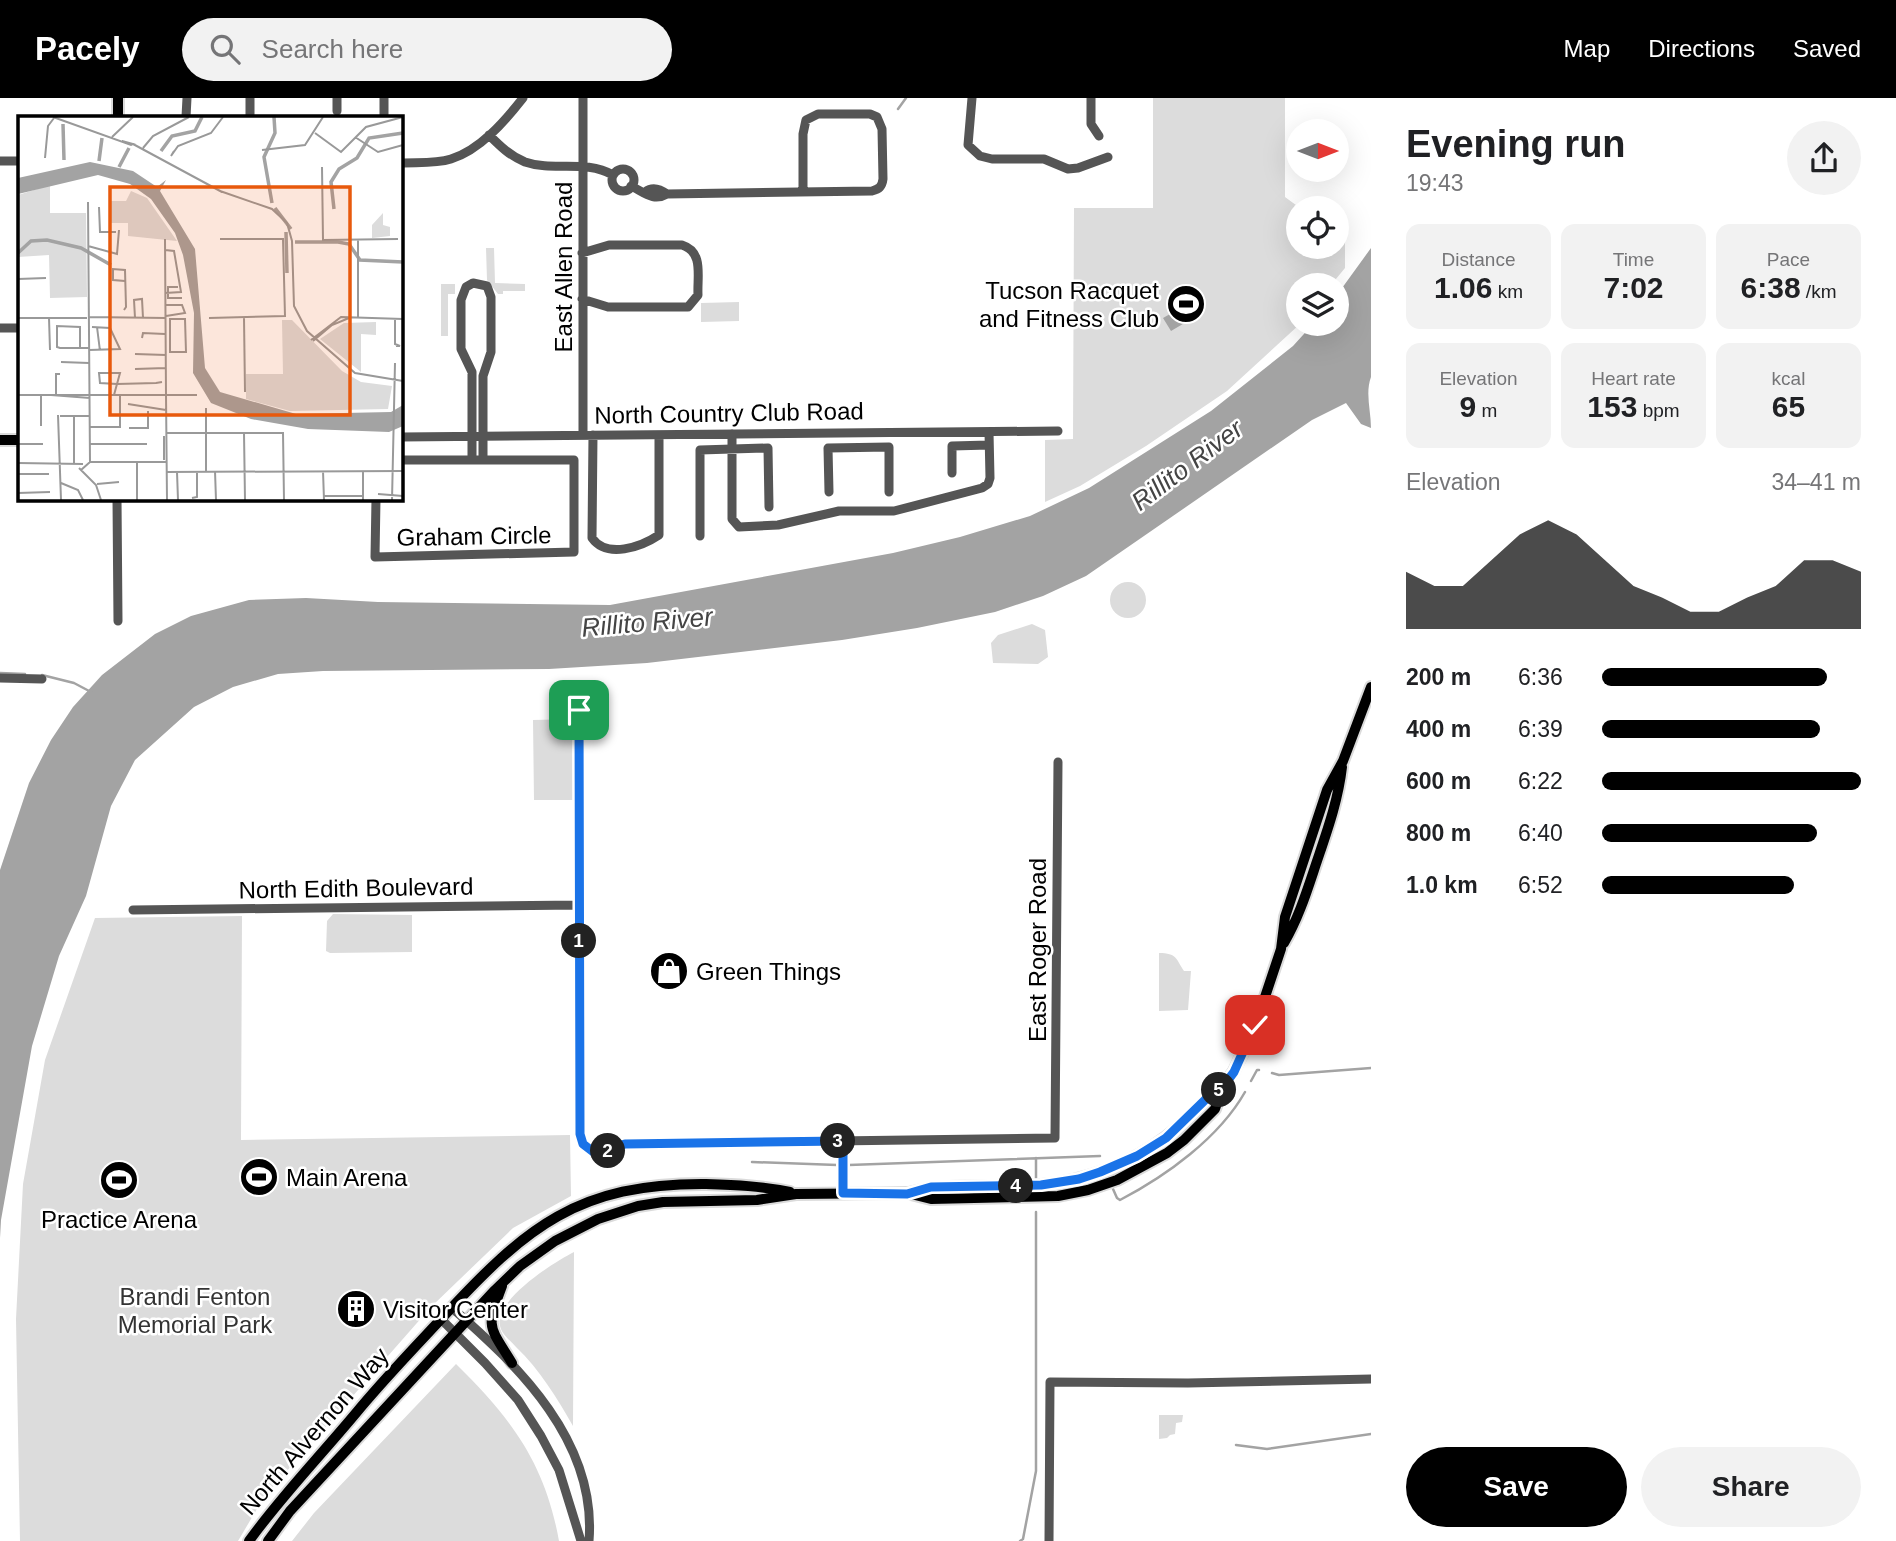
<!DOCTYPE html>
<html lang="en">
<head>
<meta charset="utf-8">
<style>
	body { margin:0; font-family:Arial,sans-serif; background:#f2f2f2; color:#202124; height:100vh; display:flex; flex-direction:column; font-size:26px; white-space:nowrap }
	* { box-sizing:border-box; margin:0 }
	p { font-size:23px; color:#757577 }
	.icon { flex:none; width:38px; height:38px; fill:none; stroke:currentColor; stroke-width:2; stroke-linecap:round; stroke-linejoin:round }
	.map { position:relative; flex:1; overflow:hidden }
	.drawer { display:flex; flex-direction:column; background:#fff; width:525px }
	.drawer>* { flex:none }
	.needle { width:46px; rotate:90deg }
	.controls { position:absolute; left:1286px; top:21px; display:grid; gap:14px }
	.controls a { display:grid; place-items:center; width:63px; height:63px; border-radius:50%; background:#fff; box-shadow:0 7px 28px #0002; font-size:35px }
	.pin { position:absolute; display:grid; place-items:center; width:60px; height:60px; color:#fff; margin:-30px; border-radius:14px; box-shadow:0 4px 10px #0006 }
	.km { position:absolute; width:35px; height:35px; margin:-18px; border-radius:50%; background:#222; color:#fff; font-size:19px; line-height:35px; text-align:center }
	.round { display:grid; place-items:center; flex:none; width:74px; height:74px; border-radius:37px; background:#f2f2f2 }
	.summary { display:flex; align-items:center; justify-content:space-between; height:119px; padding:0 35px }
	h1 { font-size:38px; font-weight:700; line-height:52px }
	.figures { display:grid; grid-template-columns:repeat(3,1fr); gap:10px; height:119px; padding:7px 35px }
	.figures div { display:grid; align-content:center; border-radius:14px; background:#f2f2f2; text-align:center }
	.figures b { font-size:30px; font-weight:700 }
	.figures small { font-size:19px; font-weight:400 }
	.figures p { font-size:19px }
	.chart { height:196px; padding:14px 35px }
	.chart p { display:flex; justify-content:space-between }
	.chart svg { width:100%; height:126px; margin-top:7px; fill:#000; opacity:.7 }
	.cta { display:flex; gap:14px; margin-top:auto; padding:14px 35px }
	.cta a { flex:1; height:80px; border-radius:42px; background:#000; color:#fff; font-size:28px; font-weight:700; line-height:80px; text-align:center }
	.cta a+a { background:#f2f2f2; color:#202124 }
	ul { padding:0 35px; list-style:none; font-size:23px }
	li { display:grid; grid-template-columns:112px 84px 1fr; align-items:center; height:52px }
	li i { height:18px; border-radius:9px; background:#000 }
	header { display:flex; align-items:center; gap:42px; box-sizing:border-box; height:98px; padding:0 35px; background:#000; color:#fff }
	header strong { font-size:33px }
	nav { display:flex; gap:38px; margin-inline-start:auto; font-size:24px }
	.search { width:490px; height:63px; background:#f2f2f2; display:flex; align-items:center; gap:18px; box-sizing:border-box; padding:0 24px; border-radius:38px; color:#757577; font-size:26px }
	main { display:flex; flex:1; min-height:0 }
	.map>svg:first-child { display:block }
</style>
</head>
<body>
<header>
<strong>Pacely</strong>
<div class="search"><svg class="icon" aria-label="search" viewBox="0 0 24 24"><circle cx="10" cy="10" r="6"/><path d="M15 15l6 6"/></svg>Search here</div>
<nav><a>Map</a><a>Directions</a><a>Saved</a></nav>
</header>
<main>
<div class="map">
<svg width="1371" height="1443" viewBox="0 0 1371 1443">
	<rect width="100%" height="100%" fill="#fff"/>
	<path fill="#dcdcdc" d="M1153 0H1285V99L1300 110 1298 149H1337V122L1345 128V170L1331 187H1298V226H1300L1227 293 1146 348 1080 388 1045 404V342L1073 341 1074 110H1153Z
		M486 150H494L495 185 525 186V193H503V196H498L487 182Z
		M441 186H455V196H448V238H441Z
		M739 204V223L701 224V205Z
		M1110 502a18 18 0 1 1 36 0a18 18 0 1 1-36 0Z
		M1032 526 1045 532 1048 559 1038 566 993 565 991 545 998 537Z
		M574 621 575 702H534L533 622Z
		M333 816 412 817V854L330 855 326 853 327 823Z
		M242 818 241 1042 570 1037 571 1098 513 1130 431 1209 264 1399 238 1443H20L16 1221 23 1086 45 962 95 820Z
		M1159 855C1177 855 1176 861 1184 873H1191L1188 912 1159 913Z
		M574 1154 573 1328C557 1300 540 1272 516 1249 510 1242 502 1237 500 1228 494 1202 554 1164 574 1154Z
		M456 1266C511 1320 545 1365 559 1443H292L314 1415Z
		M1159 1317H1183L1182 1324 1176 1325 1175 1336 1170 1337 1167 1340 1159 1341Z"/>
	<path fill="#a3a3a3" d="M1371 150V279C1365 295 1371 313 1371 330L1361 326 1346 305 1312 322 1086 478 1043 498 995 514 917 530 842 542 647 565 549 571 323 573 278 576 233 589 194 609 135 662 111 708 86 798 59 858 32 948 1 1122 0 1140V772L29 685 51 642 73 609 102 577 155 536 191 518 249 502 306 500 378 504 610 507 893 455 960 439 1030 418 1089 390 1211 313 1293 248 1313 226H1337V197Z
		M1186 207 1193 220 1171 233 1163 220Z"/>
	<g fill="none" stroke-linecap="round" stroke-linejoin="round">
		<path stroke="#a3a3a3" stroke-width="2.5" d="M898 11 906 0
			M0 575 25 576
			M42 577 74 585 91 594
			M1272 975 1279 977 1371 970
			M1251 983 1257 972H1259
			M1036 1060V1080
			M752 1064 837 1067
			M849 1067 1100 1058
			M1113 1091 1117 1100 1120 1102C1166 1078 1219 1040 1245 994
			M1236 1347 1267 1351 1371 1336
			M1020 1443 1023 1441 1036 1373V1114"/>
		<defs>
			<path id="major" d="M118 19V0
				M0 342H19
				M1284 845C1298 821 1306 796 1315 769 1326 736 1338 704 1342 669
				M909 1095C952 1084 998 1091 1042 1087 1086 1083 1131 1066 1166 1039 1186 1024 1202 1004 1222 990
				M502 1188C486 1231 488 1226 512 1265
				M249 1443C283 1396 324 1354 361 1309 387 1278 415 1249 443 1219 526 1129 578 1085 706 1086 736 1087 761 1088 790 1094
				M268 1443 290 1413 495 1192 520 1168 555 1143 598 1121 638 1108 663 1104 757 1102 796 1096 907 1095 931 1101 1058 1098 1088 1092 1117 1082 1167 1055 1184 1042 1215 1011 1222 990 1234 973 1255 929 1281 851 1285 819 1327 692 1343 663 1371 589"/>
		</defs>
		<use href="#major" stroke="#dbdbdb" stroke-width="14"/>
		<path stroke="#555" stroke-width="9" d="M337 0V13
			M384 0V19
			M972 0 968 47 980 58 992 61H1044L1068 71 1078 70 1108 59
			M1091 0V26L1099 38
			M186 19 187 0
			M250 19V0
			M489 37C500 48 510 58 525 64 554 74 585 61 613 77
			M0 63H19
			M401 65C417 64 435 66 451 61 480 52 505 23 523 0
			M612 82a11 11 0 1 1 22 0a11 11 0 1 1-22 0Z
			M631 88C644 94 653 104 667 96L872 93C879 91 882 89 883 81L882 31 877 19 870 16H818L806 22 803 36V94
			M645 94C653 88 660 91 667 96
			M582 201 608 209H688L698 197C697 178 704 154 682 147H609L582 155
			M0 230H19
			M732 336V421L739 429 778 427 839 413H894L982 390 988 386 990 380 989 334
			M583 337V0
			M593 337 592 440C607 461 641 449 659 437V337
			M401 339 1058 333
			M472 361V274L461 251V202L466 189 473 185 487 188 491 199V254L483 278V360
			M952 375V348L989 347
			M829 394 828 350 889 349V394
			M117 401 118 523
			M376 401 375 459 574 454V362H401
			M700 438V352L768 350 769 409
			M0 580 42 581
			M579 598 580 1036 583 1046 596 1056 625 1046 1055 1040 1058 664
			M133 812 579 807
			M843 1095V1043
			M451 1209C520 1269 597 1344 589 1443
			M441 1221 485 1265 518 1302 541 1338 559 1372 581 1443
			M1049 1443 1050 1284 1188 1285 1371 1281"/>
		<use href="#major" stroke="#000" stroke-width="10"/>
	</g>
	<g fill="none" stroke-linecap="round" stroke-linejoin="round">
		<defs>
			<path id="route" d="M579 612 580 1036 583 1046 596 1056 625 1046 843 1043V1095L907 1096 931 1089 1041 1087 1079 1081 1100 1074 1137 1058 1166 1040 1205 1002 1222 990 1234 974 1255 927"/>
		</defs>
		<use href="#route" stroke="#fff" stroke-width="14"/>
		<use href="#route" stroke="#1a73e8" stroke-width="9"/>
	</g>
	<defs>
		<symbol id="stadium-disc" viewBox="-11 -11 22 22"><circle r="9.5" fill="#000" stroke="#fff"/><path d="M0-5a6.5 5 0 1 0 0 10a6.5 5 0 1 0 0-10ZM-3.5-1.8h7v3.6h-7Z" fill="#fff"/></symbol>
		<symbol id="shop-disc" viewBox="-11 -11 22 22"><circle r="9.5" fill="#000" stroke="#fff"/><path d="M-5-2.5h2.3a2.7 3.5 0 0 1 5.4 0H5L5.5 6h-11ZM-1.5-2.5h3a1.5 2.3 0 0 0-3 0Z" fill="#fff"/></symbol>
		<symbol id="building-disc" viewBox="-11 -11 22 22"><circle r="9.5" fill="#000" stroke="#fff"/><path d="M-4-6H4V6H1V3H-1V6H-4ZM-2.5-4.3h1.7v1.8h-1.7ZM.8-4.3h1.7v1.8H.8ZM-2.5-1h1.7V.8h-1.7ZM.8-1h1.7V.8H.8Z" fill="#fff"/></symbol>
	</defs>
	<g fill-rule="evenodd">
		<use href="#stadium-disc" x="1164" y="184" width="44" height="44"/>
		<use href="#shop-disc" x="647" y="851" width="44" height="44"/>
		<use href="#stadium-disc" x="237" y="1057" width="44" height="44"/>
		<use href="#stadium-disc" x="97" y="1060" width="44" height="44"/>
		<use href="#building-disc" x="334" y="1189" width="44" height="44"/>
	</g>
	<g text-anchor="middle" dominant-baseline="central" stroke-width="5" stroke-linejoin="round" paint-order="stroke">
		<g font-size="24" fill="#000" stroke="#fff">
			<text transform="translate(563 169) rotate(-90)">East Allen Road</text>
			<text transform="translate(729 315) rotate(-1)">North Country Club Road</text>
			<text transform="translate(474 438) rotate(-1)">Graham Circle</text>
			<text transform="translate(356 790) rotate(-1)">North Edith Boulevard</text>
			<text transform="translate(1037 852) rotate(-90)">East Roger Road</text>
			<text transform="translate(314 1333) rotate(-49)">North Alvernon Way</text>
		</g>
		<g font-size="24" fill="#000" stroke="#fff" text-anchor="start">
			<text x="1159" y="192" text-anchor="end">Tucson Racquet<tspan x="1159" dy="28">and Fitness Club</tspan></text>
			<text x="696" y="873">Green Things</text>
			<text x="286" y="1079">Main Arena</text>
			<text x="119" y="1121" text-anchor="middle">Practice Arena</text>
			<text x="383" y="1211">Visitor Center</text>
		</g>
		<g font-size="24" fill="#333" stroke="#fff">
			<text x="195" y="1198">Brandi Fenton<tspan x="195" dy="28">Memorial Park</tspan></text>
		</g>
		<g font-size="26" font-style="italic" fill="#444" stroke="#fff">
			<text transform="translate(1187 367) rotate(-37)">Rillito River</text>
			<text transform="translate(647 524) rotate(-5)">Rillito River</text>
		</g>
	</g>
	<g transform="translate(18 18)">
		<rect width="385" height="385" fill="#fff"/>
		<path d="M32 69V97H68L69 181 32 182 31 139 0 141V79ZM113 75 129 82 159 125 110 120V107H91V85H108ZM365 97V109L372 111V120L354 122V109ZM264 204H274L324 255 343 266 374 270 370 293 272 295 228 283V258H265ZM358 206V219L343 218V256L302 223 326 207Z" fill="#dcdcdc"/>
		<path d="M72 46 115 55 139 71 148 64 142 75 177 133 187 252 202 276 278 298 373 296 385 289V310L371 316 290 313 233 303 193 287 175 257 176 197 165 139 157 117 133 83 112 68 80 59 0 78V62Z" fill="#a3a3a3"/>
		<path fill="none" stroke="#a3a3a3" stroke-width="3.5" d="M45 8 46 44M143 35 154 20 177 15 184 1M81 45 84 22M101 51 111 32M254 87 246 41 257 17 256 1M257 92 273 113M316 93 313 66 321 53 339 42 351 22 385 17M268 116 269 157M277 126H320L331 128 342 144 385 146M0 137 13 125 29 124 63 132 93 149"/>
		<path fill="none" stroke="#999" stroke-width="2" d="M35 1 113 29 115 28 104 25M297 17 323 36 348 11 385 1M94 21 115 1M337 21 360 36 385 29M115 28 204 76M125 32 135 20 171 1M244 34 287 29 305 1M156 35 153 40 160 30 193 17 205 1M27 42 30 10 36 2M304 51 305 124 380 123M202 75 254 93 269 107 274 125 276 190 289 215 337 257 385 265M70 86 72 346M81 91 82 116H98M147 123 148 279H179M340 124V201M70 130 99 138 101 114M147 134 156 135 163 176 147 177M0 163 28 162M160 171H150V182H164M148 189H164L167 197 148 200M106 194 108 191 107 154 95 153V164L107 165M71 201 148 202M0 202H69M31 202 32 234M117 202 116 184 124 183 125 202M191 202 267 200 265 123H202M226 202 227 276M152 203H167L168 236H152ZM377 203V228L382 230H378M79 211 82 235M124 222 125 217 147 218M293 224 323 201 385 203M295 225 314 209 331 202M62 232V211L39 210V231L42 232H71H63M71 234 102 233 92 212 74 211M117 238 148 239M43 246 71 247M117 253 148 252M0 279H148L149 384M33 279 72 282M38 279V258H42M96 279 102 257H81L82 267 99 268 138 267 144 266M110 288 148 294M188 292V355M40 299 43 384M42 300H71M56 300V349M23 310V279M72 311H101M102 312V279M111 312H130V295M149 317H265L266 384M226 317 227 384M146 320V344M0 328H25M72 328H129M0 347 65 348M119 347V384M61 352 78 369 83 384M63 354 72 346H148M197 355 198 384M305 355 306 384M345 355V384M148 356 385 355M159 356 160 384M0 358H31M43 367 60 374 65 384M79 368 101 366M0 377 32 376M360 378 385 380M306 380H345M174 382 179 381V356M374 384 377 247"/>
		<path fill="#e8590c" fill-opacity="0.15" stroke="#e8590c" stroke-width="3.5" d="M92 71H332V299H92Z"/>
		<rect width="385" height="385" fill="none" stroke="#000" stroke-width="3.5"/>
	</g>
</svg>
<div class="controls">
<a><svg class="needle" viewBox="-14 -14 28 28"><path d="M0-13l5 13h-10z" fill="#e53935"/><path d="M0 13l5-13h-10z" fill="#757577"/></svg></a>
<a><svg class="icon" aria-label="locate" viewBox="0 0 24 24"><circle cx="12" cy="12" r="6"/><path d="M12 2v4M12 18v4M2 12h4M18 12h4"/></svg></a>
<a><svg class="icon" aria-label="layers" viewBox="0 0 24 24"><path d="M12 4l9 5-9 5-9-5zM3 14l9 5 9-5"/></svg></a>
</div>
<div class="pin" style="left:579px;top:612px;background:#1e9e55"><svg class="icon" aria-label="arrive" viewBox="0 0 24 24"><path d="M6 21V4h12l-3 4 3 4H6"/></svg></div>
<div class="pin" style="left:1255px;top:927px;background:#d93025"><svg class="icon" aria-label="check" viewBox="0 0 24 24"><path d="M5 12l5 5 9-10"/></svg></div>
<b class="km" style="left:579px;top:843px">1</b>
<b class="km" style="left:608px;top:1053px">2</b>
<b class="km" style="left:838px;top:1043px">3</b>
<b class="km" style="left:1016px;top:1088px">4</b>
<b class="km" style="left:1219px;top:992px">5</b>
</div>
<section class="drawer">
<div class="summary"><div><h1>Evening run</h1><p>19:43</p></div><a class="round"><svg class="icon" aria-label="share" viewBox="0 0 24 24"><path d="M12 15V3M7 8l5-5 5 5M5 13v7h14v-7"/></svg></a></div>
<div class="figures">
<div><p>Distance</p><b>1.06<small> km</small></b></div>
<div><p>Time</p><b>7:02</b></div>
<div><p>Pace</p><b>6:38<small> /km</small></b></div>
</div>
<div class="figures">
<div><p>Elevation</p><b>9<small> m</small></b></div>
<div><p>Heart rate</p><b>153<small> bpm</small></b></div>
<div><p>kcal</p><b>65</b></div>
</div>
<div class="chart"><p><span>Elevation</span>34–41 m</p>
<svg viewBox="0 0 160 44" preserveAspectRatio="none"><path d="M0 44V24L10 29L20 29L30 20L40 11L50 6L60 11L70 20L80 29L90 33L100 38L110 38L120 33L130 29L140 20L150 20L160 24V44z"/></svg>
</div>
<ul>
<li><b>200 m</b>6:36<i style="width:87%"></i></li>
<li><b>400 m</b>6:39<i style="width:84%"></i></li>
<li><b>600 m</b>6:22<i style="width:100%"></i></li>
<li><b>800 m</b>6:40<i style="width:83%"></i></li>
<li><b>1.0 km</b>6:52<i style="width:74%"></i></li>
</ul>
<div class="cta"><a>Save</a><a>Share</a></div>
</section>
</main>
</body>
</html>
